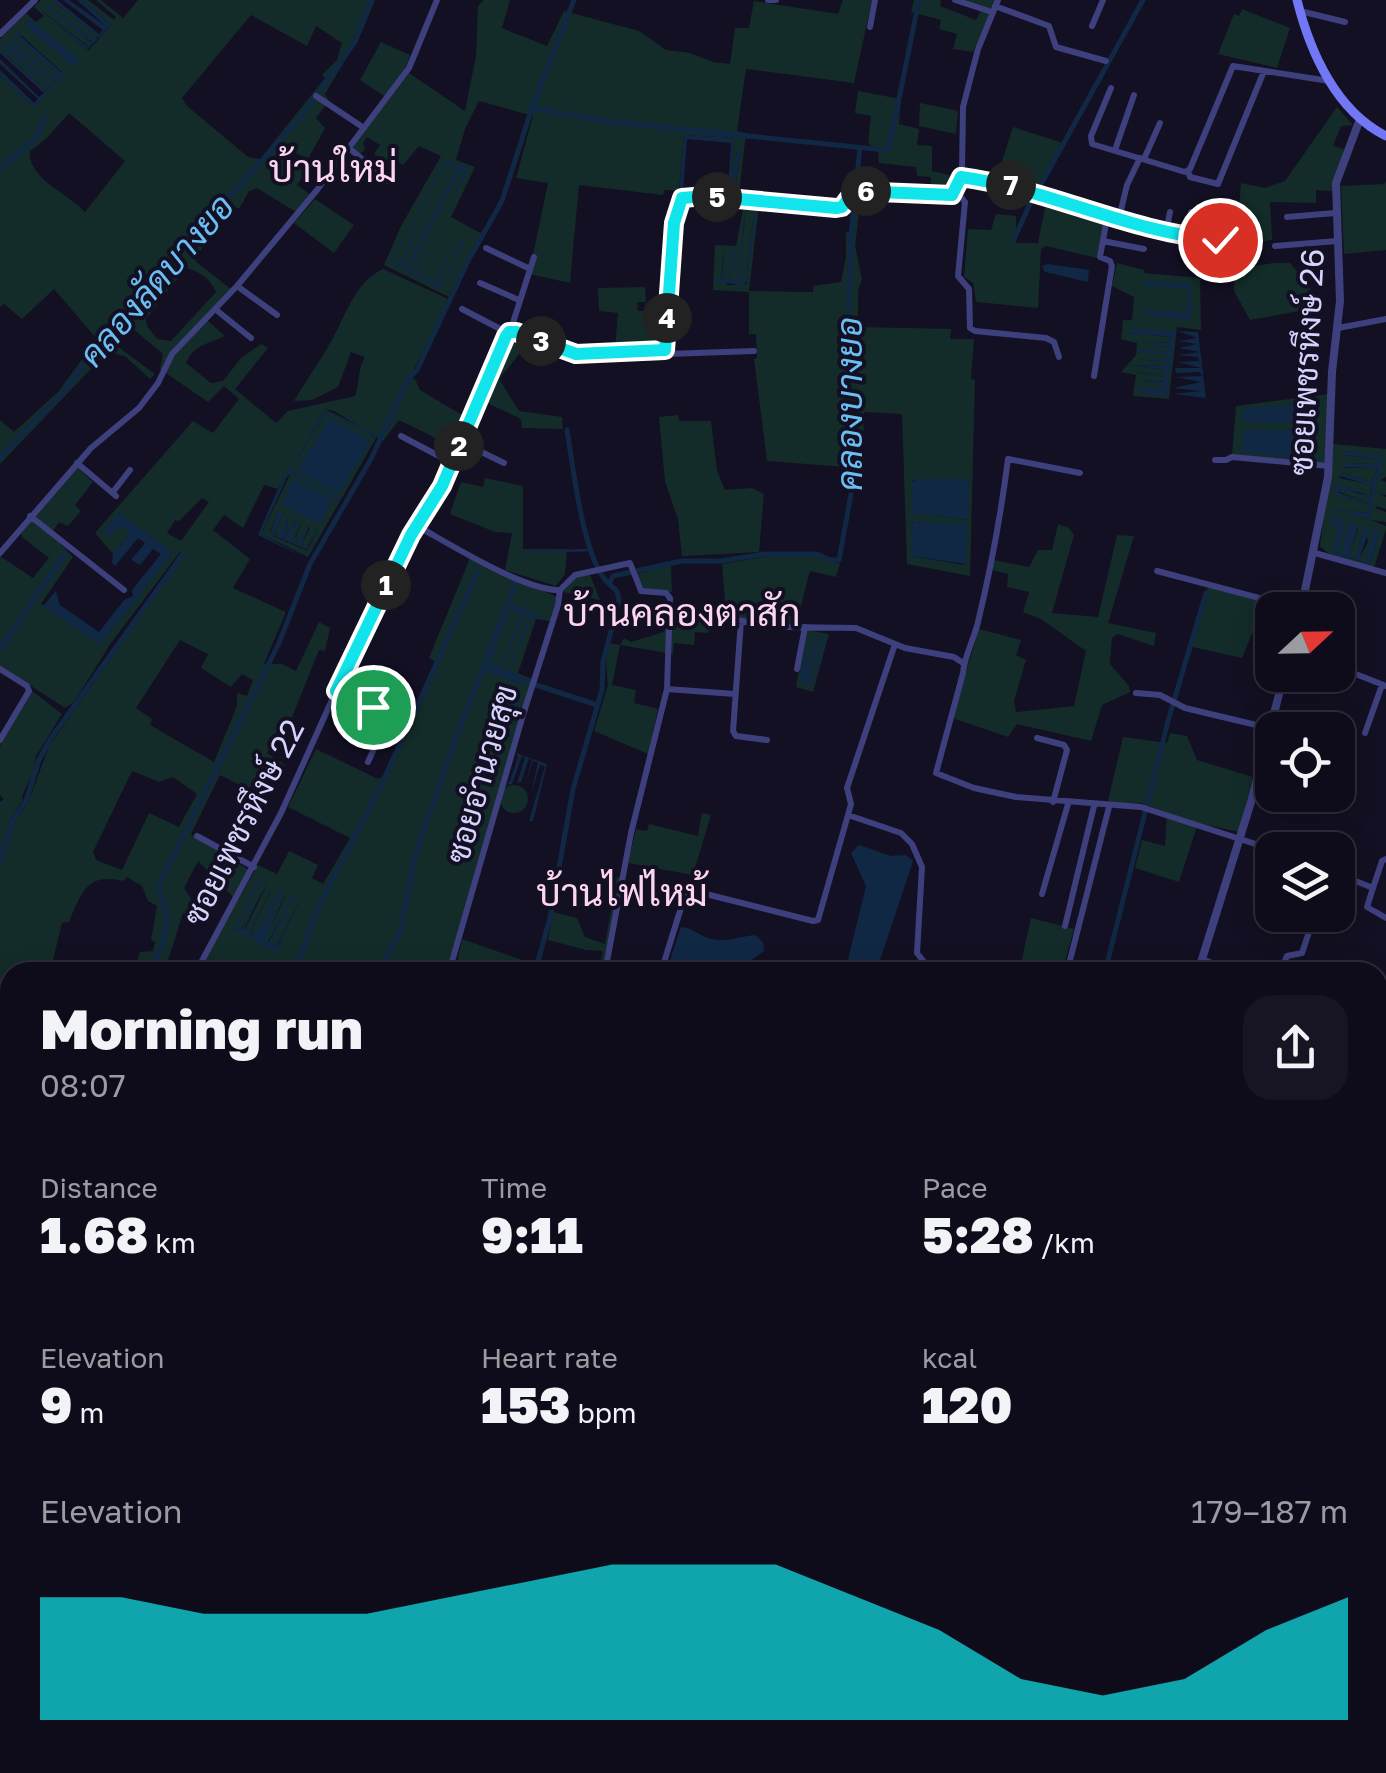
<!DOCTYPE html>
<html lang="en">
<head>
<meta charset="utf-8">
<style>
	body { margin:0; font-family:"Golos Text",Sarabun,sans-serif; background:#171523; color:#f1f3f6; height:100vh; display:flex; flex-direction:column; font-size:38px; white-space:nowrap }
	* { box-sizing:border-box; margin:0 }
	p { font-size:32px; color:#9b9ba2 }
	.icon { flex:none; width:55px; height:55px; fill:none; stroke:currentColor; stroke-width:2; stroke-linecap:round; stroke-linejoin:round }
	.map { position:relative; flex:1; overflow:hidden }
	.panel { position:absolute; left:0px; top:962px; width:1388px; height:812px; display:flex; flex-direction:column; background:#0e0c1a; border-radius:30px 30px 0 0; box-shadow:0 5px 25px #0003,0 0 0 2px #2e2c39 }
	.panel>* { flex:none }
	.needle { width:65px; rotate:68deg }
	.controls { position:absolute; left:1255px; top:592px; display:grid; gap:20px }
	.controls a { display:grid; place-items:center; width:100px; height:100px; border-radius:20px; background:#0e0c1a; box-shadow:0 5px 25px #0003,0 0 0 2px #2e2c39; font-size:50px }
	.pin { position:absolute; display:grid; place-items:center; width:85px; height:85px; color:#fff; margin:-42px; border:5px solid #fff; border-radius:50%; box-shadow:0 2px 10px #0007 }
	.km { position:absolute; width:50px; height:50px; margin:-25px; border-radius:50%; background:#222; color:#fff; font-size:28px; line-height:50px; text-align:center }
	.round { display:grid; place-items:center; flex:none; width:105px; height:105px; border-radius:30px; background:#171523 }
	.headline { display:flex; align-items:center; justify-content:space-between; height:170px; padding:0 40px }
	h1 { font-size:55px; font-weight:800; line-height:75px }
	.metrics { display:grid; grid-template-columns:repeat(3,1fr); gap:15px; height:170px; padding:10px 40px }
	.metrics div { display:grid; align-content:center }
	.metrics b { font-size:50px; font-weight:800 }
	.metrics small { font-size:28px; font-weight:400 }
	.metrics p { font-size:28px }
	.chart { height:280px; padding:20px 40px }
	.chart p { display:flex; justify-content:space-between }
	.chart svg { width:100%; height:180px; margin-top:10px; fill:#11e5eb; opacity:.7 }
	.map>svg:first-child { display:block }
</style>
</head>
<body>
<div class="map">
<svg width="1386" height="1773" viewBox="0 0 1386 1773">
	<rect width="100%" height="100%" fill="#121022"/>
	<path fill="#132c29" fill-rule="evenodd" d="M41 0H52L97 36 95 41 46 3 92 43 89 47 40 9 88 51 111 25 82 0H88L114 20 116 17 96 0H101L123 18 138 0H375L362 32 325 94 329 101 316 118 325 128 308 159 294 152 289 160 306 172 297 185 311 195 296 212 257 188 249 191 239 209 232 205 214 226 195 261 231 289 208 321 225 336C209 344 194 344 186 363L211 383 223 381 241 358 261 344 268 348 235 389 276 423 288 411 355 396C360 382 357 370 365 357L351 352 338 387 312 400 294 401C306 380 321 360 333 338 347 312 356 281 383 269L446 298 448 303 410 377 415 379 420 390 467 418 456 448 399 420 383 441 334 411 325 409 292 467 327 411 376 438 342 498 289 470 278 489 264 485 243 528 224 515 213 530 250 559 233 588 286 612 264 664H282L296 671 319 622 330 628 325 651 319 650 291 720H286L267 753 285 765 278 775 268 769 248 789 220 775 191 834 249 870 235 899 198 861 184 888 203 917 183 913 167 964V969L179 972H134L140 952 153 951 155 942 151 940 157 906 148 901 142 886 127 877 123 881C87 873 82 891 69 922L62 923 50 972H10V1054L0 1053V864L15 821 28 803 49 746 184 555 180 552 111 643 74 702 65 708 0 666V556L33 578 49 558 22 537 21 531 77 467 93 482 75 505 81 511 68 526 59 522 51 534 73 557 41 604 100 644 171 552 119 513 120 525 130 534 113 554 95 533 193 421 213 433 239 399 224 386 208 402 160 369 163 354 126 323 117 346 155 374 150 379 126 357 108 351 0 464V420L14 432 58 392 97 339 54 289 22 319 4 304 0 307V76L34 107 63 73 22 36 15 34 60 75 57 79 10 39 55 81 52 86 9 45 5 48 50 86 46 91 0 49V39L26 13 36 22 44 16 34 7ZM251 15 307 46 316 26 342 43 337 60 322 75 325 78 260 159 248 157 186 105 182 98ZM69 113 125 161 85 212C67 193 27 178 30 151L46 139ZM186 268C200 271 210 279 216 292L171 341 157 339 147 326 146 319ZM202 498 209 502 181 541 167 533 175 520 179 521ZM180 640 208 654 201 668 231 687 242 674 253 680 247 696 237 693V706L214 762 150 725 152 719 136 708ZM132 771 159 782 173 777 197 794 179 827 149 813 122 870 96 860 93 852Z
		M484 0H510L502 28 547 46 564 11 639 31 666 50 690 53 713 62 730 64 735 28H749L754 1 838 14 843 0H872L854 83 746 69 737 131 746 133 738 203 679 196 676 190H664L663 195 579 185 570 283 529 274 548 183 516 178 533 116 479 101 465 129 456 160 475 167 451 217 482 234 451 298 384 265 401 226 441 156 419 146 403 165 390 157 384 162 374 154 380 145 367 137 363 143 365 149 360 154 352 148 409 73 465 111 476 56 478 6ZM684 135 734 138 731 192 737 152 740 153 734 195 682 194 679 189Z
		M914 0H941L940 6 976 20 981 10 967 5V0H996L973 52 953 49 957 34 939 29 941 20 911 12Z
		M1242 9 1290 28 1277 68 1218 54 1234 14 1239 16Z
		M381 42 410 55 405 70 386 97 360 80Z
		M858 91 901 99 899 124 919 129 917 145 932 146V171L949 175 948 190 930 189 931 177 917 176 916 167 879 163 878 151 868 143 871 116 855 113Z
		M920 103 958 111 956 134 919 126Z
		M1337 107 1353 125 1341 126 1333 146 1344 149 1332 191 1316 190V203L1270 202 1272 240 1236 245 1241 183 1265 188 1285 181Z
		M1013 127 1066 144 1037 193 1012 183 1018 168 1001 164Z
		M1386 181V250L1344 254 1341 186 1384 184Z
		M855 194 861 196 855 246 862 279 858 291V327L951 329 950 339H974L971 379 975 380 970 576 907 564 902 414 864 412 863 445 858 446 845 467 767 461 754 359 757 358 756 334H749V292L713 290 715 245 736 246 744 204 759 205 749 291 813 292V286L841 282 846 257V233L851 230ZM746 207 739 282 746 281 754 211 747 284 728 285 721 280 724 248 723 280H729L733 248 731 280 737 282ZM969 479 966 520 914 513 913 480ZM912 522 965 526 964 565 912 556Z
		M315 199 354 225 334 253 294 223Z
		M1046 203 1104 221 1097 258 1046 246 1041 249 1038 308 976 302 973 283 964 277 968 229 991 230 996 214 1016 216V243H1038Z
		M1117 263 1144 270V273L1200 278 1201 330 1177 327 1169 399 1133 396 1136 375 1121 372 1136 355 1137 343 1121 339 1123 320H1132L1134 297 1112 286ZM1172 331 1166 395 1140 388H1163L1164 385 1140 380 1165 382V377L1130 371 1165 375V370L1129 365 1166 366V362L1138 359H1167V354L1139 350 1169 352 1170 348 1143 342 1170 343 1171 337 1128 333Z
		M1274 263H1290L1309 285 1316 308 1250 320 1234 291 1235 269Z
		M645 287 646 302H637L638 311H664L663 342 653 354 615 349 618 313 599 311 598 288Z
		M510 333 526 340 525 347 499 379 519 411 562 417 563 429 522 428 521 419 483 401Z
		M1329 394 1328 463 1232 455 1236 406Z
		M678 415 679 421H711L717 471 725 490 752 488 764 494 759 552 682 556 678 519 665 482 659 417Z
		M1333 444 1386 449V477L1381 480 1386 482V495L1379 493 1386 497V509L1376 506 1375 508 1386 512V522L1371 520 1386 526V529L1374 568 1328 553 1320 546ZM1343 451 1381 457 1382 460 1369 519 1332 509 1367 513 1369 504 1336 495 1339 484 1368 496 1341 488 1339 492 1368 502 1373 485 1339 478 1342 473 1372 482 1378 467 1344 468 1346 463 1376 464 1379 460 1344 455ZM1350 522 1358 528 1350 555 1352 558 1356 557 1364 526 1368 542 1360 557 1362 561H1366L1373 535 1380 531 1370 564 1342 556Z
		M291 473 340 501 308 557 261 534ZM279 510 284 513 274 532 278 536 289 516 284 539 295 520 298 521 288 540 293 541 301 523 295 543 300 545 309 526 310 528 301 546 306 548 318 529 308 551 273 536 270 532Z
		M485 478 523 486V549H567L565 574 556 586 505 570 512 533 495 532 450 514 461 482 483 487Z
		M1058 524 1069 528 1074 535 1052 613 1098 617 1117 535 1134 536 1108 623 1156 633 1154 646 1118 634 1112 638 1110 664 1129 686 1130 692 1102 705 1091 741 1017 724 1008 737 952 718 979 629 1021 640 1016 655 1026 660 1014 701 1016 712 1074 706 1086 651 1041 619 1023 612 1029 592 1007 587 1008 574 992 570 993 560 1029 567 1038 550H1052Z
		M769 556H817L840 564 836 577 810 571 796 625 726 616 707 633 695 632 694 645 674 643 673 654 620 645 612 685 636 690 634 703 658 709 648 754 594 731 608 685 606 663 609 643 620 645 624 638 631 642 664 632 669 612 726 616 722 564Z
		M470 558 557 597 550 621 536 619 518 673 532 679 447 972H214L201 965 258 865 277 874 289 851 318 865 312 878 323 884 350 838 288 807 316 749 378 779 382 777 435 662 429 658ZM261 876 237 928 241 929 269 881 244 931 249 932 274 884 250 934 255 937 281 888 257 938 262 939 288 891 263 942 267 944 294 894 270 944 275 946 301 899 277 948 279 949 234 929Z
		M671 565 672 592 638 594 637 574Z
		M590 575 600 600 563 592 576 577Z
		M1208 587 1294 610H1272V642L1252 634 1242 658 1188 646Z
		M1309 601 1347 607 1338 654V610H1305Z
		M807 630 829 634 813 692 796 687Z
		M32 691 62 714 36 756 35 769 22 796 23 800 11 818 0 854V802L4 799 0 795V746Z
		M1170 733 1187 736 1197 760 1253 777 1239 832 1198 823 1179 882 1135 868 1142 840 1165 846 1167 813 1141 803 1107 805 1123 737 1167 743Z
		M500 799a14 14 0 1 1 28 0a14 14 0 1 1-28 0Z
		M702 813 711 815 693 875 628 863 636 829 647 831 649 824 698 836Z
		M617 877 624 880 607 972H598L603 951 586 950 548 940 553 912 577 918 585 937 605 944Z
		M1031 918 1074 929 1062 972H1019Z
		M462 939 534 964 532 972H455Z"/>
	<path fill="#112845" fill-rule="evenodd" d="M52 0H57L99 34 103 30 63 0H69L107 27 77 0H82L111 25 87 50 40 9 88 47 92 42 49 9 46 3 94 40 98 37Z
		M31 20 78 59V63L73 66 27 26 26 23Z
		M17 33 62 73 69 69 34 107 0 76V70L34 103 38 99 0 64V59L39 97 44 93 0 53V49L46 91 50 86 2 46 9 45 52 85 55 81 9 41 10 38 56 78 59 75 15 36Z
		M684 135 734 138 731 191 737 151 740 152 734 195 679 192ZM687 139 731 143 728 190 721 193 683 190Z
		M445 160 466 166 467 173 415 272 420 276 445 226 422 276 428 279 453 230 429 279 434 282 459 233 437 283 442 285 463 239 465 241 441 289 391 263ZM446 163 451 167 402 258 395 265 393 261ZM452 165H456V170L405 269 401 265ZM462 167C464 189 425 248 413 271H408Z
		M745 207 740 282 746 281 754 211H756L748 281 743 285 716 282 715 278 721 279 726 247 723 280H729L732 248 735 251 731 280 737 281Z
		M1048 264 1089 270 1088 282 1045 272 1042 266Z
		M1147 281 1190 283 1191 317 1186 320 1145 315 1146 310 1186 313 1188 288 1142 286V283Z
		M1129 329 1175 331 1166 396 1138 391V388H1163V385L1139 380 1164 382 1165 377 1126 371 1165 375V370L1129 365 1166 366V362L1138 359H1166L1167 354 1139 352V349L1169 352V348L1142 342 1169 343 1171 337 1128 333Z
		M1178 331 1198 332 1206 398 1173 394 1201 391 1173 388 1201 382 1176 377 1202 376 1200 372 1176 373 1175 368H1202L1178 362 1199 361 1198 357 1178 355 1200 352 1179 348 1197 344 1178 341 1197 338Z
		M1297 404 1300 405 1301 423 1243 422 1244 409Z
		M325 409 377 435 376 438 327 411 290 470 342 498 340 501 291 474 287 477 261 534 307 559 258 535 278 489Z
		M330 417 370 442 339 493 297 470Z
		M1244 430H1299V459L1241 451Z
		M1343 451 1381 456 1383 459 1369 519 1331 509 1367 513 1369 504 1336 495 1334 492 1339 484 1370 494 1339 489V493L1368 502 1373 486 1337 475 1341 473 1372 482 1378 468 1341 467 1346 463 1376 464 1378 460 1344 455Z
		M916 479H969L968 520 912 513V483Z
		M293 480 332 500 320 525 282 505Z
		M279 510 284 513 274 532 277 536 289 515 284 539 296 519 298 521 289 540 293 541 303 522 295 542 297 544 310 524 301 546 307 548 318 529 308 550 270 534Z
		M119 513 170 550 171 555 143 590 139 599 133 603 100 644 43 606 56 591 60 605 99 632 124 600 133 596 132 590 161 554 153 549 140 565 131 560 145 543 138 538 115 566 112 563 113 554 130 534 120 525 110 537 103 532Z
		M1332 516 1343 520 1345 524 1337 553 1341 555 1350 521 1358 526 1350 555 1352 558 1356 556 1364 526 1369 530 1360 557 1362 561 1366 560 1372 531H1380L1370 564 1333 553 1337 526 1335 522 1329 528Z
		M914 522 968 524 965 564 912 556 911 524Z
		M513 604 545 618 531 617 510 670 521 677 498 671 526 686 484 671V668L495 670 489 666 490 659ZM512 609 521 613 500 667 491 662ZM524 613 528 617 509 669 505 670 502 668Z
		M822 635H826L815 679 810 685 803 686 800 675 807 639 809 638 806 674 816 636 819 637 809 682 814 677Z
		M501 689 521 696 510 722 494 716Z
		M516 753 547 764 533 821H529L545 766 540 765 531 794 538 762 533 761 524 789 532 760 529 758 521 782 517 783 525 758 522 756 512 784 506 785 510 781 518 757Z
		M859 845 891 856 906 855 913 861 876 972H845L866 886 851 853Z
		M260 876 262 878 237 928 242 929 267 879 244 930 249 932 274 884 250 934 255 936 279 889H282L259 940 286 891 264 943 269 942 293 893 294 897 271 944 275 946 301 899 277 947 279 949 307 901 277 953 234 929Z
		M681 927C694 928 700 937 713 939 726 943 741 936 755 935L763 942 764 951 735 972H666Z
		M0 1053 10 1054V1444L0 1440Z
		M1378 1556 1386 1557V1773H831L792 1765H1378Z"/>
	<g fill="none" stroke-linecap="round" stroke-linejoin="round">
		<path stroke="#112845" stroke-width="2.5" d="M525 552 592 550"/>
		<path stroke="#112845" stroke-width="5" d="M532 108 611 122 885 150 889 148 919 0
			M0 169 36 138 45 119
			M1014 239 1029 206 1143 0
			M567 430C573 466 583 561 609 584
			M0 457 58 398 101 344 302 115 355 42 371 0
			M0 649 65 554
			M500 673 530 683
			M536 685 597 705
			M0 862 13 820 26 801 39 760 49 741 182 555
			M150 972C159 955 171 929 165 909 162 899 159 896 159 885L279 643 310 564 371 459 408 379 417 370 468 261 502 201 532 108 574 0
			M295 972 315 914 384 780 478 571
			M378 972 400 932 416 852 451 752 516 582
			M535 972 550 918 573 789 602 690 603 662 619 600 617 591 609 584 613 576 682 561H721L764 554H817L830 560H839L853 483 847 347 852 224 860 148
			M1105 972 1168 721 1206 593
			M698 1773V1765"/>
		<path stroke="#6abef4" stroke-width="2.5" stroke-dasharray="12 10" stroke-linecap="butt" d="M1378 1740 1386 1747"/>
		<path stroke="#3e407e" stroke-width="6" d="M768 0H776
			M955 0 992 12
			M995 6 1049 26 1056 47 1106 61
			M1300 11 1345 22
			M1092 26 1103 0
			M870 27 875 0
			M0 34 35 0
			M1111 88 1091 136 1092 144 1185 172 1190 169 1233 66 1329 81
			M316 96 364 128
			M349 148 388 181
			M1115 150 1134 95
			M1144 159 1160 123
			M1188 171 1190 177 1218 184 1264 71
			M961 177 1013 185 1112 220 1120 214 1127 185 1140 158
			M952 195 961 197 965 202 958 276 969 289 970 328 975 331 1046 338 1054 342 1059 357
			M1287 217 1335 213
			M1116 219 1182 236 1220 240 1226 227
			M1166 232 1170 212
			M1184 237 1191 212
			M1204 239 1209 219
			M1103 241 1144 249
			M1275 246 1337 241
			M486 248 530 269
			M480 283 519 300
			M237 286 277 315
			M215 309 251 338
			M462 309 508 333
			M1338 328 1386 319
			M510 332 534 257
			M754 351 667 354C661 316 670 237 680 199L687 196H706L836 208 842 207 854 191 952 195 962 170 963 107 978 49 998 0
			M1094 376 1112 266 1110 261 1100 257 1107 218
			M401 436 452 463
			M461 442 504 463
			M1215 460H1226L1232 457 1329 466
			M77 463 116 496
			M1080 473 1008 459C1001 514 991 568 978 622 974 639 964 657 963 673L936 773 974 788 1016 797 1141 807 1274 850
			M113 492 130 470
			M30 516 124 590
			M417 526C450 544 524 591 560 590L575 575 630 563 641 591 666 593 670 598 667 689 631 833 605 972
			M0 553 91 448 139 408 158 383 172 354 237 286 317 190 409 68 437 0
			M1315 553 1386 573
			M1157 571 1301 609
			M672 611 786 627 856 628 905 648 954 657 963 663
			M741 621 733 731 736 736 767 740
			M1338 667 1386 686
			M0 669 27 686 29 691 0 740
			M797 669 805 627
			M667 689 735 694
			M336 691 388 717 368 762
			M1136 693 1160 695 1185 708 1269 728
			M1365 733 1382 685
			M1037 738 1064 745 1067 750 1053 802
			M848 815 851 804 847 788 895 644
			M197 836 254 867
			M1338 874 1373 888 1367 907 1386 918
			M1373 888 1382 861 1386 859
			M1042 894 1068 804
			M1065 926 1094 806
			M1202 959 1235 972
			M196 972 281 813 336 691 411 535 442 486 507 334 516 333 576 354 665 350
			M449 972 523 715 558 605 560 590
			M661 972 685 895 690 890 813 921 818 920 848 815 901 833 912 844 922 867 917 953 932 972
			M1067 972 1109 807
			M1280 972 1287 956 1302 953 1309 932
			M1378 1026 1386 1029
			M1378 1129 1386 1108
			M1378 1143 1386 1145
			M43 1765 94 1772
			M347 1765 348 1773
			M374 1765V1768
			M528 1765 531 1773
			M553 1768 568 1773
			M496 1769 497 1773
			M463 1770V1773
			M5 1773 10 1747
			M600 1773 602 1765
			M642 1773 644 1765"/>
		<path stroke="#3e407e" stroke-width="8" d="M1301 610 1328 477 1332 372 1340 301 1336 183 1360 119
			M1198 972 1251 802 1284 675
			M93 1773 97 1765"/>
		<path stroke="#7278f5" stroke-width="9" d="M1297 0C1310 52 1336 111 1386 136"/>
	</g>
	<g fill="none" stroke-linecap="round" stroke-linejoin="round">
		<defs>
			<path id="route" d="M373 707 336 691 411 535 442 486 506 336 509 332H516L576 354 665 350 674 223 682 198 706 196 836 208 842 207 854 191 952 195 961 177C1049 189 1130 233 1220 240"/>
		</defs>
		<use href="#route" stroke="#fff" stroke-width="20"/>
		<use href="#route" stroke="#11e5eb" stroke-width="12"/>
	</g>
	<g text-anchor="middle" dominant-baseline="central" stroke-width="8" stroke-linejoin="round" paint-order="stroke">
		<g font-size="32" fill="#d6d4fc" stroke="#121022">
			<text transform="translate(1306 362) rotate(-87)">ซอยเพชรหึงษ์ 26</text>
			<text transform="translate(481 774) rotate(-74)">ซอยอำนวยสุข</text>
			<text transform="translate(243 822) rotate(-63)">ซอยเพชรหึงษ์ 22</text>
		</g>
		<g font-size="35" font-style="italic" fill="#6abef4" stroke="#121022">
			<text transform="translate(156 280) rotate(-49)">คลองลัดบางยอ</text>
			<text transform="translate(849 404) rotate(-90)">คลองบางยอ</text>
		</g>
		<g font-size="38" fill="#fcd6f1" stroke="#121022">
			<text x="333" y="167">บ้านใหม่</text>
			<text x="682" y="611">บ้านคลองตาสัก</text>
			<text x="622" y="891">บ้านไฟไหม้</text>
		</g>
	</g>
</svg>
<div class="controls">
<a><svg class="needle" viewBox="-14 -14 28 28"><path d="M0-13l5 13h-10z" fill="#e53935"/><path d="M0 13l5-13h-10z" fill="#9b9ba2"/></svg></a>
<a><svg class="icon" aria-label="locate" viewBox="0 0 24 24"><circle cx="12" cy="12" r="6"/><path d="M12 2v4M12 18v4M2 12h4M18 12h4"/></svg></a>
<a><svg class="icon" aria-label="layers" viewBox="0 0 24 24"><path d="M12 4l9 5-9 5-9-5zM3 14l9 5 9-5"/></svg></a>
</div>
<div class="pin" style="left:373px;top:707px;background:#1e9e55"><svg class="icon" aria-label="arrive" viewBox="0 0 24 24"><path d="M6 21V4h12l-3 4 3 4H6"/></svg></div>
<div class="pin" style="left:1220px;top:240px;background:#d93025"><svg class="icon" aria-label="check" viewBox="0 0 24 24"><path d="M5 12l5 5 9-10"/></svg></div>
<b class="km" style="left:386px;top:585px">1</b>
<b class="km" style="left:459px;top:446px">2</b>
<b class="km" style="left:541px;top:341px">3</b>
<b class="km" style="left:667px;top:318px">4</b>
<b class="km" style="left:717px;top:197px">5</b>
<b class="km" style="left:866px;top:191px">6</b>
<b class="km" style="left:1011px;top:185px">7</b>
<section class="panel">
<div class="headline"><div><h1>Morning run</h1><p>08:07</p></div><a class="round"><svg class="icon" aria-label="share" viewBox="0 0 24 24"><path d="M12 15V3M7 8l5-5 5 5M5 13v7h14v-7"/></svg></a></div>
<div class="metrics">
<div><p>Distance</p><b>1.68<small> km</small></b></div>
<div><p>Time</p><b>9:11</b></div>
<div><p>Pace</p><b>5:28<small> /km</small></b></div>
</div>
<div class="metrics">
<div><p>Elevation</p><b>9<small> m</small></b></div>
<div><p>Heart rate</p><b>153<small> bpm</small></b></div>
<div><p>kcal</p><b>120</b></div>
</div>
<div class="chart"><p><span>Elevation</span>179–187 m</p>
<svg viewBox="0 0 160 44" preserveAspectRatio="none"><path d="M0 44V14L10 14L20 18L30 18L40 18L50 14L60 10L70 6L80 6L90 6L100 14L110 22L120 34L130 38L140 34L150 22L160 14V44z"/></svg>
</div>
</section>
</div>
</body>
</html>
